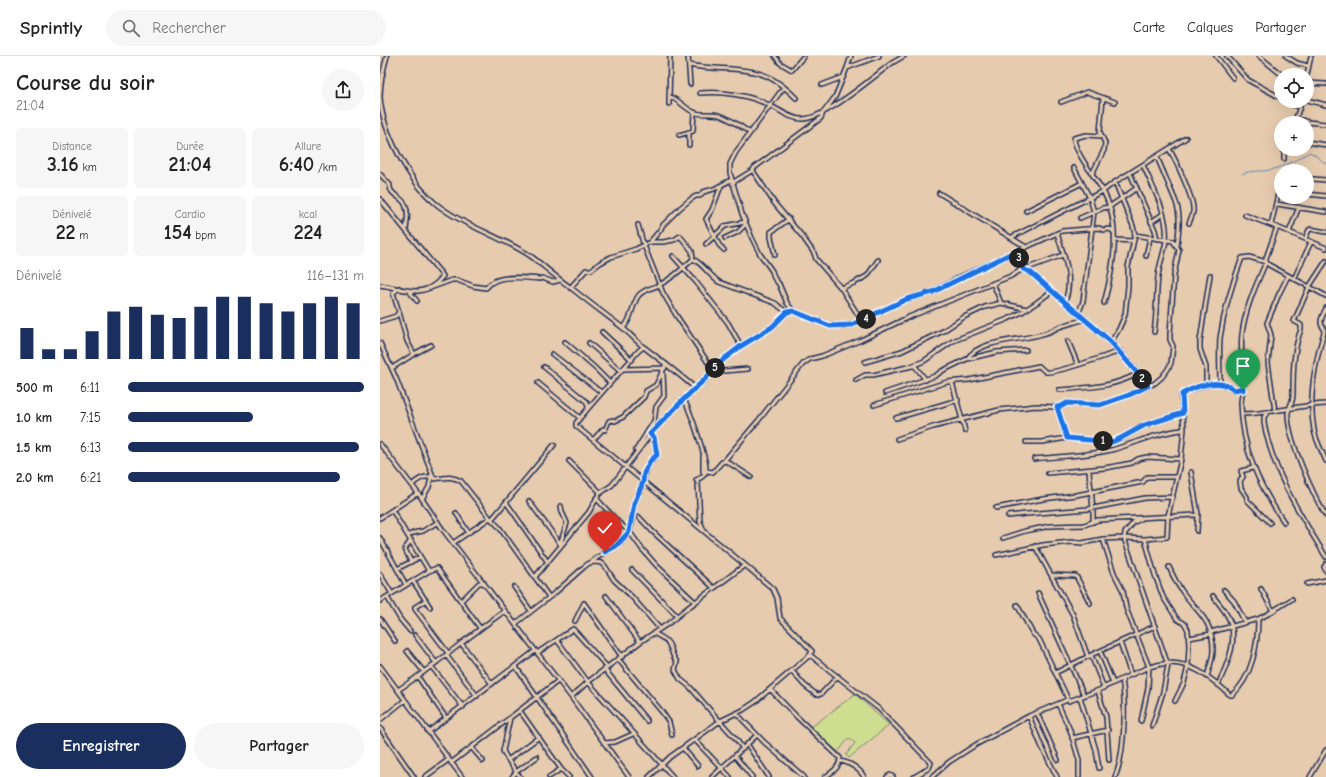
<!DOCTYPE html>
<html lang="fr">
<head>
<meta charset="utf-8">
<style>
	body { margin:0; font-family:"Comic Neue",sans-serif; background:#f6f6f6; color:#222; height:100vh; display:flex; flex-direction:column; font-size:15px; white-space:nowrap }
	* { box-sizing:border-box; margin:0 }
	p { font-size:13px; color:#767676 }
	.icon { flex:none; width:22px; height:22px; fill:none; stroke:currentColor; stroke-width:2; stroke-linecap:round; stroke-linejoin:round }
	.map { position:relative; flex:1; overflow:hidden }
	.sheet { display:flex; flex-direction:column; background:#fff; width:380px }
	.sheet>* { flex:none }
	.fabs { position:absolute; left:894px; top:12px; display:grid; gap:8px }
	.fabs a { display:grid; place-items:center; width:40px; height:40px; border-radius:50%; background:#fff; box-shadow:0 4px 16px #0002; font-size:20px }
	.pin { position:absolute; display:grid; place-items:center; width:34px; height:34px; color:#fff; margin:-41px -17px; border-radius:50% 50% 50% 0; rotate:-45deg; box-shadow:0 0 4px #0007 }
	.pin .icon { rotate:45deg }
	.km { position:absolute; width:20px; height:20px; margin:-10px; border-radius:50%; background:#222; color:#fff; font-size:11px; line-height:20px; text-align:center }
	.round { display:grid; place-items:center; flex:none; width:42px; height:42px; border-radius:21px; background:#f6f6f6 }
	.headline { display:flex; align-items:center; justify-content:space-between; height:68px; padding:0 16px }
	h1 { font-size:22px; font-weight:600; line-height:30px }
	.figures { display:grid; grid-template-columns:repeat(3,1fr); gap:6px; height:68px; padding:4px 16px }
	.figures div { display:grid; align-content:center; border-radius:6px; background:#f6f6f6; text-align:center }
	.figures b { font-size:20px; font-weight:600 }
	.figures small { font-size:11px; font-weight:400 }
	.figures p { font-size:11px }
	.chart { height:112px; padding:8px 16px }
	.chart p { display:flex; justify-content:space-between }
	.chart svg { width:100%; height:72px; margin-top:4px; stroke:#1b2f5e; stroke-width:6 }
	.action { display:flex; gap:8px; margin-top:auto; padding:8px 16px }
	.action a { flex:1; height:46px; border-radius:24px; background:#1b2f5e; color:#fff; font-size:16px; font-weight:600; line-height:46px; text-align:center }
	.action a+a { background:#f6f6f6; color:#222 }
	ul { padding:0 16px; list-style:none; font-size:13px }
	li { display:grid; grid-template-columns:64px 48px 1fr; align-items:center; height:30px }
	li i { height:10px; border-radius:5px; background:#1b2f5e }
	header { display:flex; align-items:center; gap:24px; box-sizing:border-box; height:56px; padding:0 20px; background:#fff; border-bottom:1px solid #e0e0e0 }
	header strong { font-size:19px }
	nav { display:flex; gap:22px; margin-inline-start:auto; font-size:14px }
	.search { width:280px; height:36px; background:#f6f6f6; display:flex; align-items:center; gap:10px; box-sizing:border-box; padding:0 14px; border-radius:22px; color:#767676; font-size:15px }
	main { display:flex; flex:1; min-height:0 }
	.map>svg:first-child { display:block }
</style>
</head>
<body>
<header>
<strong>Sprintly</strong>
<div class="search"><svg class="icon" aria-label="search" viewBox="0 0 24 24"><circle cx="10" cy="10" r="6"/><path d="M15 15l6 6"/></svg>Rechercher</div>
<nav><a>Carte</a><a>Calques</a><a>Partager</a></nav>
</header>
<main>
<section class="sheet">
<div class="headline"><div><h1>Course du soir</h1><p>21:04</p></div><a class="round"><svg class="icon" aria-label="share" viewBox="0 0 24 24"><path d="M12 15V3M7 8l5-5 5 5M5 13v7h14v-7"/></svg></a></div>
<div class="figures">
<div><p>Distance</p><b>3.16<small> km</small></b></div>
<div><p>Durée</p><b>21:04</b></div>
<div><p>Allure</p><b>6:40<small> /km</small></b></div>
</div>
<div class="figures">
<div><p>Dénivelé</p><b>22<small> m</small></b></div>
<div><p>Cardio</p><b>154<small> bpm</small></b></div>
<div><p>kcal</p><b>224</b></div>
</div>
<div class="chart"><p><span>Dénivelé</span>116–131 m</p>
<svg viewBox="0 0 160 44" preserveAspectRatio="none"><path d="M5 44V25M15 44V38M25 44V38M35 44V27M45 44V15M55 44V12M65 44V17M75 44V19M85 44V12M95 44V6M105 44V6M115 44V10M125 44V15M135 44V10M145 44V6M155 44V10"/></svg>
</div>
<ul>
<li><b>500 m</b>6:11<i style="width:100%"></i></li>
<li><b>1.0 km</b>7:15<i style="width:53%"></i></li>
<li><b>1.5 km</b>6:13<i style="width:98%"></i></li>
<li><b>2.0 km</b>6:21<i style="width:90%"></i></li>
</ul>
<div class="action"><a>Enregistrer</a><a>Partager</a></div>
</section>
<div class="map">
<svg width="946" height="721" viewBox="0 0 946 721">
	<rect width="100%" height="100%" fill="#e7cbae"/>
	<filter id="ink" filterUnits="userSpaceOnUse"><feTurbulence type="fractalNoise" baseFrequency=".025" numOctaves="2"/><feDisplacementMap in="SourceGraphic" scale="8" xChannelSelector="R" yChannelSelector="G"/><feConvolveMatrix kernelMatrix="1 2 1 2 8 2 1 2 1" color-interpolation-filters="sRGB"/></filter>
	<g filter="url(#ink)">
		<path fill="#cfdd90" stroke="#758677" d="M475 638 509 669 469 702 466 699 475 687 469 682 458 696 430 672Z"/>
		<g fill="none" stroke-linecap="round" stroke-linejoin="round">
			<path stroke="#648db8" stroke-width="1" d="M862 118C871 114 880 116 890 114 904 111 917 103 930 96L935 99 946 108"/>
			<defs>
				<path id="minor" d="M7 0C3 14 0 27 0 41 2 75 29 125 55 147 83 170 123 181 152 201 165 211 177 222 190 231 207 245 225 258 243 272 250 278 257 286 265 292 282 305 299 318 315 332
					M308 0 310 28
					M395 0 400 7 412 14 423 1
					M471 0 467 12 455 41 443 57 441 62 374 112 373 115 395 148 422 180 434 197 436 203 461 232 482 265
					M836 0 853 22
					M847 0 868 24 901 42
					M879 0 902 19
					M906 0 917 7 928 10
					M309 9C331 14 353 11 374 16 390 19 405 31 416 42
					M467 12 499 0
					M927 19 931 0
					M927 27 946 28
					M442 29 463 21
					M404 31 356 96 350 108V117L362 158 372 182 380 198 392 215 394 222 399 228 407 247 413 255
					M320 37C342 35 369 39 389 49 400 54 410 63 422 63 445 63 493 21 512 7L524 0
					M290 41C300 44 306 54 316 57 323 59 332 57 339 59 349 62 360 70 369 76
					M927 44 946 49
					M906 45 920 52
					M681 46 707 36 735 46
					M289 48 290 0
					M916 62 928 66 946 68
					M914 67 922 45
					M309 76V89
					M299 79 313 75 314 56
					M722 80 706 79 694 82C694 95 714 120 722 133 742 168 734 210 724 247
					M927 86 946 89
					M789 93C795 102 813 142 813 152 814 157 811 162 809 167
					M777 101 796 146C801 160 799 174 797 189
					M904 103V93
					M763 109C773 132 789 159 786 185 784 197 779 209 778 221 776 239 777 258 774 276
					M694 112 710 142 714 156 703 245 701 251 698 257
					M750 117 775 174 777 183
					M0 118 10 129C9 139 21 140 25 148 29 157 27 165 26 174
					M712 118 724 94 725 87 720 76 723 42
					M933 123 946 124
					M352 127 373 114
					M341 130 332 154 326 163 339 189 344 194
					M559 137 646 191
					M927 138 946 140
					M0 143 63 220C45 244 25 233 0 229
					M897 148 946 156
					M646 155 702 127
					M865 159 909 176 946 192
					M700 162 723 152 729 151 757 132
					M771 166 783 158
					M258 169 263 187 283 237 296 259 333 314
					M891 169 901 125
					M897 171 886 202V206L889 209 946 240
					M909 176 919 151
					M677 177C684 202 694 220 685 246
					M632 181 723 135 735 126 806 82
					M345 182 358 176 366 168
					M925 183 929 174 931 173 946 176
					M735 184 753 185V184
					M270 186 281 173 282 170 300 152 311 143 316 140H320L323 136 334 133 351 124
					M326 188 345 170 365 166
					M636 195 643 213
					M395 199 391 181V176L409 163
					M766 200 770 182
					M313 203C323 208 329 219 339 226L395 247 406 256 413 255 450 270 471 269 527 243 553 236 582 220 682 175 719 172 723 174 730 173 734 176
					M946 205 929 231 915 263 914 265 921 269V273C913 295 913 317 913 339 913 346 909 351 908 357 907 381 933 439 946 460
					M645 213 683 199
					M914 223 931 186
					M613 227 621 247
					M50 232 72 224H77L93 230 106 232C108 230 110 227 113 226 122 219 149 222 160 223L162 222 173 226 180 224
					M190 232 206 214H211L220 207 231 201 256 193 270 186H283L294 184 300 180 312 195 313 203
					M461 232 474 227 487 220 498 204
					M29 235 37 245
					M946 252C944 258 937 267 944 272V276C935 307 928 341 934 374 936 385 942 395 946 405
					M19 256 27 285 34 298
					M0 265 16 260 19 256 13 237 19 232
					M243 272C253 263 251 249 259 239 267 231 273 233 281 228 293 222 303 212 313 203
					M222 276 252 304
					M688 285 698 309
					M185 286 215 312 230 327
					M731 286 739 273 745 259 748 230V211L755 179 753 170 735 126
					M0 287 16 322 54 423C65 422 70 419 81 425L110 462
					M209 287 241 315
					M361 290 392 271 407 256
					M264 291C257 294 254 301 249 306 231 326 213 346 196 367V370L365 509 393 533 397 542 400 562 432 595 430 599 375 646 363 654 340 665 290 701 269 721
					M172 298 221 336
					M587 303C600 283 641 285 662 278 668 277 673 274 679 271 687 268 697 266 705 263
					M485 306 522 295 563 275 584 261 605 251 621 247 647 253
					M534 309 546 324
					M164 311 207 346 208 352
					M12 312 34 298 51 289
					M243 313 285 312
					M332 316 368 313
					M476 324 485 319H493L532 310 544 305 573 285 628 263 642 256 656 247 672 235
					M572 326 585 375
					M158 327 200 362
					M826 328V311L820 293V285L830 219
					M840 328C840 313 839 297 840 282 844 254 852 228 862 202L869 201 886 206C876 229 865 253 862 278 860 294 863 308 864 324 864 332 861 340 861 348 862 393 879 430 904 466
					M679 334C709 331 730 332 757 318
					M505 337 555 320 562 315 587 303 617 296 646 294
					M303 343C310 352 327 404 326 414 325 420 321 422 316 424L318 427 320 466 324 474
					M494 349 567 326 589 324 659 310C661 312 664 315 666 316 674 318 729 299 740 295
					M677 351 687 382
					M895 355 888 307 891 279 887 267 899 238 908 220
					M887 357 884 361V367C893 417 920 458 946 501
					M862 358C890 358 918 349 946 348
					M516 362 578 344
					M273 375 276 351 284 340 283 317
					M517 383 553 371 619 354 656 350 675 351H681L687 347 720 349 749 339 775 327 782 321 788 313 791 307 793 290 790 284V278L794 219 799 194 793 185 755 179
					M213 384 223 373 225 374 229 365 233 364 235 365 243 361 264 341 266 335 276 329 286 308
					M646 386H662L687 382 732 386 741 383 765 369 803 357
					M0 388 38 437 63 474 191 641 249 721
					M256 394 274 365
					M323 400V416L325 417
					M654 403C679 400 706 400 731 394 755 388 777 376 802 374L804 371 801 340 803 337C821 331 838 321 855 334L863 332
					M189 405 221 437
					M344 405 378 365 423 308 430 303 442 300 481 284 529 261 631 220 643 213 650 216 731 286 769 330
					M873 412 861 415 863 421 860 425 861 432 867 441V444L890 467
					M709 414C710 431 714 448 713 466
					M326 415 333 416 342 406 346 405 371 421
					M668 417 725 412 752 407 758 403 767 401 801 403
					M32 429C37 424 44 420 51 421
					M216 442 238 466 249 475 262 493 277 510 315 546
					M42 443 49 431 52 417
					M149 445 181 489
					M126 446 167 505
					M616 452 663 443 696 439 763 426 767 421H796
					M12 454 49 515
					M76 457 88 476
					M628 460 646 458 708 453 765 442 793 441
					M259 461 272 475 334 532
					M0 462 38 437
					M112 463 174 389
					M761 463 754 466 745 477 744 482 788 609 783 636 772 670
					M817 475 818 458
					M28 480 33 477 43 475 58 466
					M0 482 26 529
					M623 482 645 475 670 470 704 469 718 464 816 459 818 458 811 416
					M723 483 734 517 743 535 746 552 769 611 768 632 761 665
					M765 483 775 519 783 541 797 563 805 568 808 574 809 590 808 610 804 627 795 645
					M31 484 25 493 31 506
					M73 487 110 462 119 471 169 541
					M180 488 187 467 182 456 181 450
					M655 490 671 519
					M616 499 663 489 691 486 702 487 723 483 744 482 765 483 787 481 788 460 801 403 804 373
					M211 506C224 496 240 490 249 476 253 470 252 461 253 455 254 446 258 439 261 431 266 419 266 407 277 399L274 381 270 379
					M946 508 944 511 946 515
					M789 511C793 520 798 530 804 538 820 558 833 566 833 594 833 603 829 612 827 621
					M17 513 40 501
					M252 514 297 560
					M0 518 12 538
					M155 521 209 456 219 438 232 429 273 375 315 332 324 325 337 309 361 290 348 267 316 226 293 200
					M33 525 50 551
					M927 528 946 524
					M134 531 151 555
					M881 533 893 555
					M844 534 854 545 865 566
					M658 537 704 639
					M226 540 260 586
					M833 540C838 547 845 554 849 563 859 585 847 608 838 629
					M7 541 20 563 30 575
					M46 544 35 551V553L68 597
					M0 545 49 515 57 512 100 572
					M81 545 99 527H104
					M0 563 15 585
					M195 565 204 547 242 601
					M135 568 176 536 204 511 209 507 215 506 222 507 225 510 234 524 251 540 280 573
					M831 576 878 563 888 558 912 543
					M274 577C278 580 285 582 288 587 292 592 291 599 297 606L295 614 300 623 310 631 329 653 356 683 363 693
					M35 579 56 607
					M809 582 831 578
					M177 584 208 626 293 721
					M740 586 751 619
					M81 587 112 628
					M27 595 44 616
					M720 595 733 627
					M157 597 193 573 228 612
					M66 599 97 640
					M430 599 499 653 551 707 549 712 534 721
					M711 599 724 632
					M708 601 693 559 671 519 696 520 710 547
					M238 603 282 656 289 666 292 679
					M0 610 82 721
					M51 610 83 651
					M136 611 212 721
					M225 614 267 665
					M412 615 424 629 437 639 441 638 458 620
					M675 617 711 599 775 570
					M38 621 66 662
					M390 633 417 661 460 702C460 712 452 716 445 721
					M18 634C55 610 88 580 125 555
					M718 635 726 661 729 704
					M191 641 208 626 260 586 289 567 306 553 365 509
					M689 645 700 641
					M678 648 690 674 699 704V721
					M140 655 181 713
					M356 657 384 686 424 721
					M657 657 678 704
					M649 660 661 689 677 721
					M0 664 25 644
					M0 672 34 721
					M48 676 155 595
					M692 682 728 674
					M315 684 350 721
					M224 687 235 686 253 678
					M367 688 389 721
					M91 691 103 705
					M303 692 318 710
					M355 700 372 721
					M128 704 123 695 130 662
					M460 705C469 706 480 713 484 721
					M71 707 178 625
					M719 712 716 694 700 641C707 638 716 636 723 632 780 605 798 591 850 639H852C872 622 878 588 878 563
					M45 721 68 704
					M132 721 136 716 157 701
					M140 721 128 704 159 681
					M169 721 181 713 189 721
					M332 721 377 679
					M507 721 510 719 513 721
					M552 721 569 706 597 688 649 660 687 644V641L659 583 653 578 637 549
					M735 721C745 698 746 647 742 623
					M930 721 946 694"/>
			</defs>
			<use href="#minor" stroke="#1b2f5e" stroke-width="6"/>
			<use href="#minor" stroke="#e7cbae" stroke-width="3"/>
		</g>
	</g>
	<g fill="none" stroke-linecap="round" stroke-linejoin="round" filter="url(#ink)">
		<defs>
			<path id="route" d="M225 496 236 490 249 476 254 448 263 426 264 417 271 404 277 399 274 381 270 378 307 340 324 324 344 303 361 290 392 271 407 256 413 255 450 270 471 269 527 243 553 236 636 195 643 213 650 216 731 286 768 330 749 339 720 349 687 347 682 350 677 351 687 382 732 386 741 382 765 369 803 357 802 338C818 329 839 322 855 334L863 332V334"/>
		</defs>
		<use href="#route" stroke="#fff" stroke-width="8"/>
		<use href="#route" stroke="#1a73e8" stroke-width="5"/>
	</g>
</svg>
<div class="fabs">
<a><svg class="icon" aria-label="locate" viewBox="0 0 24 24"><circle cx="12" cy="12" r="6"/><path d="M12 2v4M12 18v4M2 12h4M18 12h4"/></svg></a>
<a>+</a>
<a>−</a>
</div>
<div class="pin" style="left:863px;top:334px;background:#1e9e55"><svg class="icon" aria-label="arrive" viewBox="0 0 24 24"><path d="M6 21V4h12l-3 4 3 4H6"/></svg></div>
<div class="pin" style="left:225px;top:496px;background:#d93025"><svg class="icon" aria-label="check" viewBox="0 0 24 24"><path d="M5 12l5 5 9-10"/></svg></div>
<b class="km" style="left:723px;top:385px">1</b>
<b class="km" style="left:762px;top:323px">2</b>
<b class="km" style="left:639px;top:202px">3</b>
<b class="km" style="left:486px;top:263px">4</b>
<b class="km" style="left:335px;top:312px">5</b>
</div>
</main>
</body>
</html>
